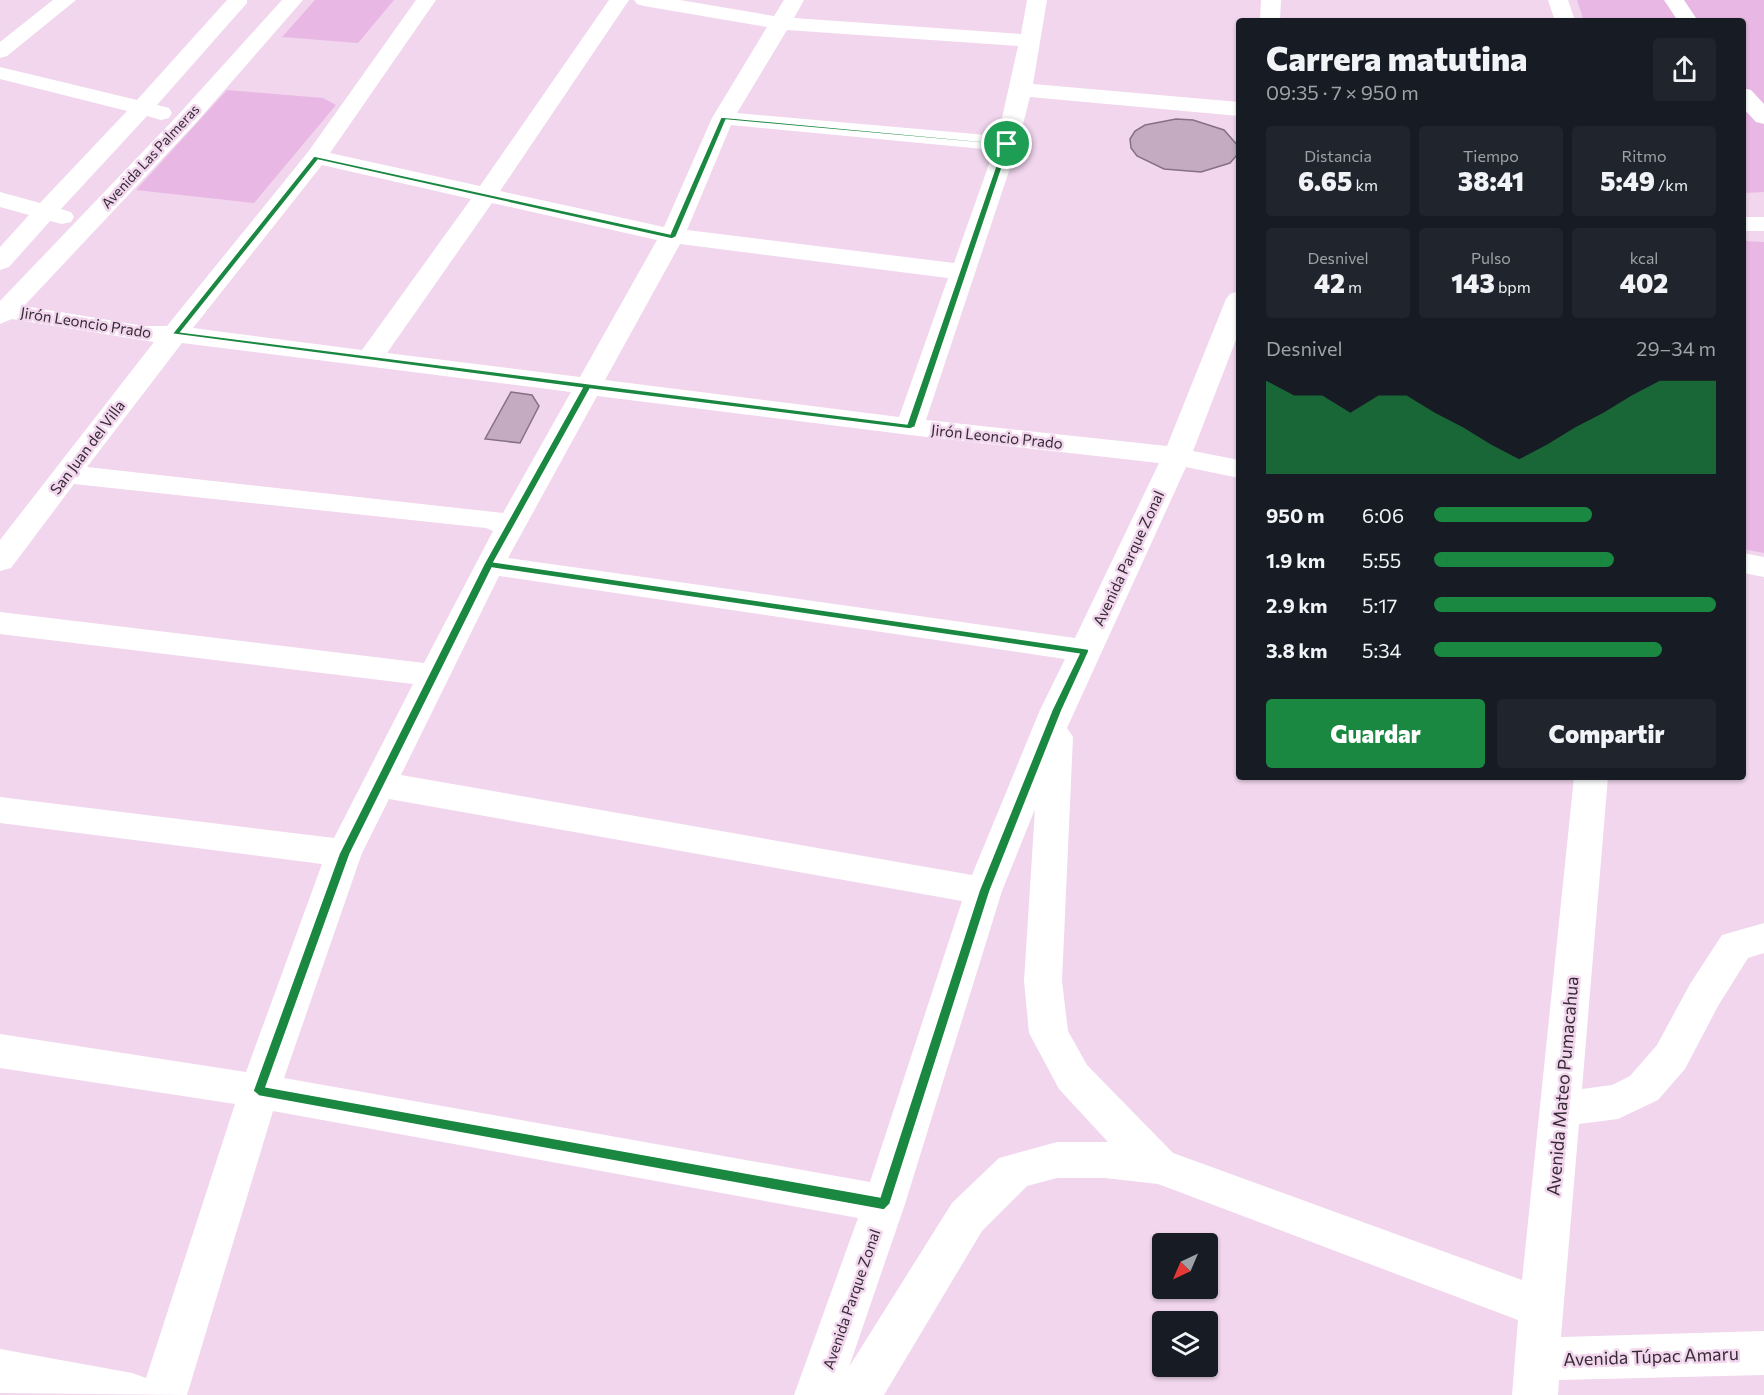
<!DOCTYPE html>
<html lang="es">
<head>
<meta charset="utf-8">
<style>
	body { margin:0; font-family:Commissioner,sans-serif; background:#20242c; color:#f1f3f6; height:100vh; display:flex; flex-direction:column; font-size:22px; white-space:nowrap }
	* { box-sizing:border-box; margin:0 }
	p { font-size:20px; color:#9ea1a6 }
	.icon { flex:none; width:33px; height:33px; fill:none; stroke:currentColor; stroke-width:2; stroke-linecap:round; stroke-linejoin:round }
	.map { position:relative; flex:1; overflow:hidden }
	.side { position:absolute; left:1236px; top:18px; width:510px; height:762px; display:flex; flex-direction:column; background:#171b24; border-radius:6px; box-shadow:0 2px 4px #0004 }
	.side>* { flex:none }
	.needle { width:39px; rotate:224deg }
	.buttons { position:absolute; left:1152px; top:1233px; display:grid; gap:12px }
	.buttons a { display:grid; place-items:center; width:66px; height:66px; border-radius:6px; background:#171b24; box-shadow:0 2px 4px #0004; font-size:30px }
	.pin { position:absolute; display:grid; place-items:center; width:51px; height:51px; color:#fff; margin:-26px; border:3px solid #fff; border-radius:50%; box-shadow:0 2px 6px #0007 }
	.round { display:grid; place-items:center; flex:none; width:63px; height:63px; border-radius:6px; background:#20242c }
	.overview { display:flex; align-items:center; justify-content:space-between; height:102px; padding:0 30px }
	h1 { font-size:33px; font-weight:800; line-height:45px }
	.metrics { display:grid; grid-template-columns:repeat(3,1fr); gap:9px; height:102px; padding:6px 30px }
	.metrics div { display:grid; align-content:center; border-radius:6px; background:#20242c; text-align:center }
	.metrics b { font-size:26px; font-weight:800 }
	.metrics small { font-size:16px; font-weight:400 }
	.metrics p { font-size:16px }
	.chart { height:168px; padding:12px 30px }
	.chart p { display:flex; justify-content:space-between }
	.chart svg { width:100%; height:108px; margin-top:6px; fill:#1a8840; opacity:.7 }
	.button { display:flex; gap:12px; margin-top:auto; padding:12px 30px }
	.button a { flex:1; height:69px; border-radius:6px; background:#1a8840; color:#fff; font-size:24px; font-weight:800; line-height:69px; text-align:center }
	.button a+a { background:#20242c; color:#f1f3f6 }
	ul { padding:0 30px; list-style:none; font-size:20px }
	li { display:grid; grid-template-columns:96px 72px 1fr; align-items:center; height:45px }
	li i { height:15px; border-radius:8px; background:#1a8840 }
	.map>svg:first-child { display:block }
</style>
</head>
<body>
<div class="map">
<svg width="1764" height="1395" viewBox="0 0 1764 1395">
	<rect width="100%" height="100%" fill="#f1d6ee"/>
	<path fill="#e8b7e4" d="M315 0H394L358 43 282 37Z
		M1577 0H1764V192L1743 193V21H1584Z
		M227 90 323 98 336 105 254 203 136 190Z
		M1743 241 1764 242V553L1743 549Z"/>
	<path fill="#c4abc2" stroke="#877085" stroke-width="1.5" d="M1176 119 1193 120 1224 130 1239 147 1237 155 1230 163 1201 172 1164 169 1137 156 1131 148 1130 139 1135 131 1145 125Z
		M511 392 532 395 539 406 520 443 485 439Z"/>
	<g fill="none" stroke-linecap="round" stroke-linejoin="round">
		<path fill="#fff" fill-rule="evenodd" d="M53 0H76L7 56 0 58V42Z
			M227 0H247V3L157 105 169 108 172 113 169 118 161 120 147 116 61 209 71 212 74 217 71 222 62 224 50 221 9 267 0 270V247L29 215 0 207V192L40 203 127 111 0 79V67L137 100Z
			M282 0H303L194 125 24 306 144 326H167L308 152 416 0H436L330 153 480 186 609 0H629L500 191 664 227 712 118 767 27 644 6 637 4 634 0H680L774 16 784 0H804L794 18 1021 34 1027 0H1047L1033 84 1239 102V116L1030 97 1018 144 926 420 1167 446 1226 299 1230 294 1239 291V332L1193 451 1239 460V478L1186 467 1067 728 1073 737 1062 981 1068 1031 1087 1065 1173 1153 1522 1280 1574 777H1608L1582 1089 1612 1085 1630 1076 1657 1045 1690 984 1722 935 1764 923V953L1748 958 1718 1006 1685 1069 1658 1100 1618 1119 1579 1124 1561 1337 1764 1331V1375L1559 1380 1558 1395H1512L1518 1320 1158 1184 1105 1178H1057L1027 1186 982 1231 884 1395H794L858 1218 273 1111 187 1395 0 1393V1349L132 1373 146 1378 235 1104 0 1068V1034L246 1072 322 864 0 823V797L334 838 413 684 0 634V612L424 663 493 531 486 528 74 484 11 568 0 571V540L154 342 12 319 0 324V301L178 115ZM787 30 1018 46 998 136 737 113ZM731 125 994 150 954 263 687 230ZM322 165 471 199 362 350 193 328ZM492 203 657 240 580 377 387 353ZM680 244 948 278 899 417 605 380ZM182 343 571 392 503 513 87 467ZM597 396 910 435 1159 463 1075 638 508 558ZM499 576 1065 659 1040 710 972 875 401 775ZM389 799 962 901 870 1182 284 1078 362 853ZM1035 809 1024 981 1029 1033 1059 1089 1108 1142H1057L999 1158 952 1203 849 1367 905 1204 1002 891Z
			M1261 0H1281L1280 21H1260Z
			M1548 0H1568L1575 21H1555Z
			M1664 0H1684L1698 21H1678Z
			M1743 88 1751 90 1764 104V124L1756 122 1743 108Z
			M1743 217H1764V231H1743Z
			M1743 553 1764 557V577L1743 573Z"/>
	</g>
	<path fill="#1a8840" stroke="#fff" stroke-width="1.5" fill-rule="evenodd" d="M721 117 1010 144 915 427 910 429 590 389 494 562 1088 649 1089 651 1062 710 990 891 890 1204 884 1210 259 1096 253 1091 339 854 484 564 582 388 172 334 314 156 670 234ZM726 120 1003 145 907 424 181 332 318 160 672 239 676 237ZM492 568 1079 654 1052 710 979 891 880 1197 266 1087 350 854Z"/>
	<g text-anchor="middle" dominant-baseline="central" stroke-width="5" stroke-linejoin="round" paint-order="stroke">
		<g font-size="14" fill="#362b34" stroke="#f1d6ee">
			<text transform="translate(150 156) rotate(-47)">Avenida Las Palmeras</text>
		</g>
		<g font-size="15" fill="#362b34" stroke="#f1d6ee">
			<text transform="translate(86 322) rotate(9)">Jirón Leoncio Prado</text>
			<text transform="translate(997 436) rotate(6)">Jirón Leoncio Prado</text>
			<text transform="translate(87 447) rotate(-53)">San Juan del Villa</text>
			<text transform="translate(1128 558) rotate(-65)">Avenida Parque Zonal</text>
			<text transform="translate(851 1299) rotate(-71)">Avenida Parque Zonal</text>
		</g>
		<g font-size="18" fill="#362b34" stroke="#f1d6ee">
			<text transform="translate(1562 1086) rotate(-85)">Avenida Mateo Pumacahua</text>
			<text transform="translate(1651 1356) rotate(-2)">Avenida Túpac Amaru</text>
		</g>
	</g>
</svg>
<div class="buttons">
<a><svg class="needle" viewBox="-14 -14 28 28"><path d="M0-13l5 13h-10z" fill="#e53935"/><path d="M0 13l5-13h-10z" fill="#9ea1a6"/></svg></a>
<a><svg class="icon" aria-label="layers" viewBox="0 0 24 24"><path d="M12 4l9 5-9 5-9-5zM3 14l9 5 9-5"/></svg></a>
</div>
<div class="pin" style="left:1007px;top:144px;background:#1e9e55"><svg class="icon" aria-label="arrive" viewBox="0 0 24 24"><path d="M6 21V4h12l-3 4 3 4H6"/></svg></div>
<section class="side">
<div class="overview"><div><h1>Carrera matutina</h1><p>09:35 · 7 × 950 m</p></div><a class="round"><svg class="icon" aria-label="share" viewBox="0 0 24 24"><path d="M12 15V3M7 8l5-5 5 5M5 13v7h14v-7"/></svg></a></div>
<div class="metrics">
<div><p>Distancia</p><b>6.65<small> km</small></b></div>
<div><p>Tiempo</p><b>38:41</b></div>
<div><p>Ritmo</p><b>5:49<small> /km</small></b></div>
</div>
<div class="metrics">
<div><p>Desnivel</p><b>42<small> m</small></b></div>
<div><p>Pulso</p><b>143<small> bpm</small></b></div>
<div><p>kcal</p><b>402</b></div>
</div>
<div class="chart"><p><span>Desnivel</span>29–34 m</p>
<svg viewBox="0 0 160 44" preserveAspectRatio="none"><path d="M0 44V6L10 12L20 12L30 19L40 12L50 12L60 19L70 25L80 32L90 38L100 32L110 25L120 19L130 12L140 6L150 6L160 6V44z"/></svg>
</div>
<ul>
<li><b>950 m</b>6:06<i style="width:56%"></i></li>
<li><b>1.9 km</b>5:55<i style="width:64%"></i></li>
<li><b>2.9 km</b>5:17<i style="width:100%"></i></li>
<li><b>3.8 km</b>5:34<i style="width:81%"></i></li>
</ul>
<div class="button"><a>Guardar</a><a>Compartir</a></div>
</section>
</div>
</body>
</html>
